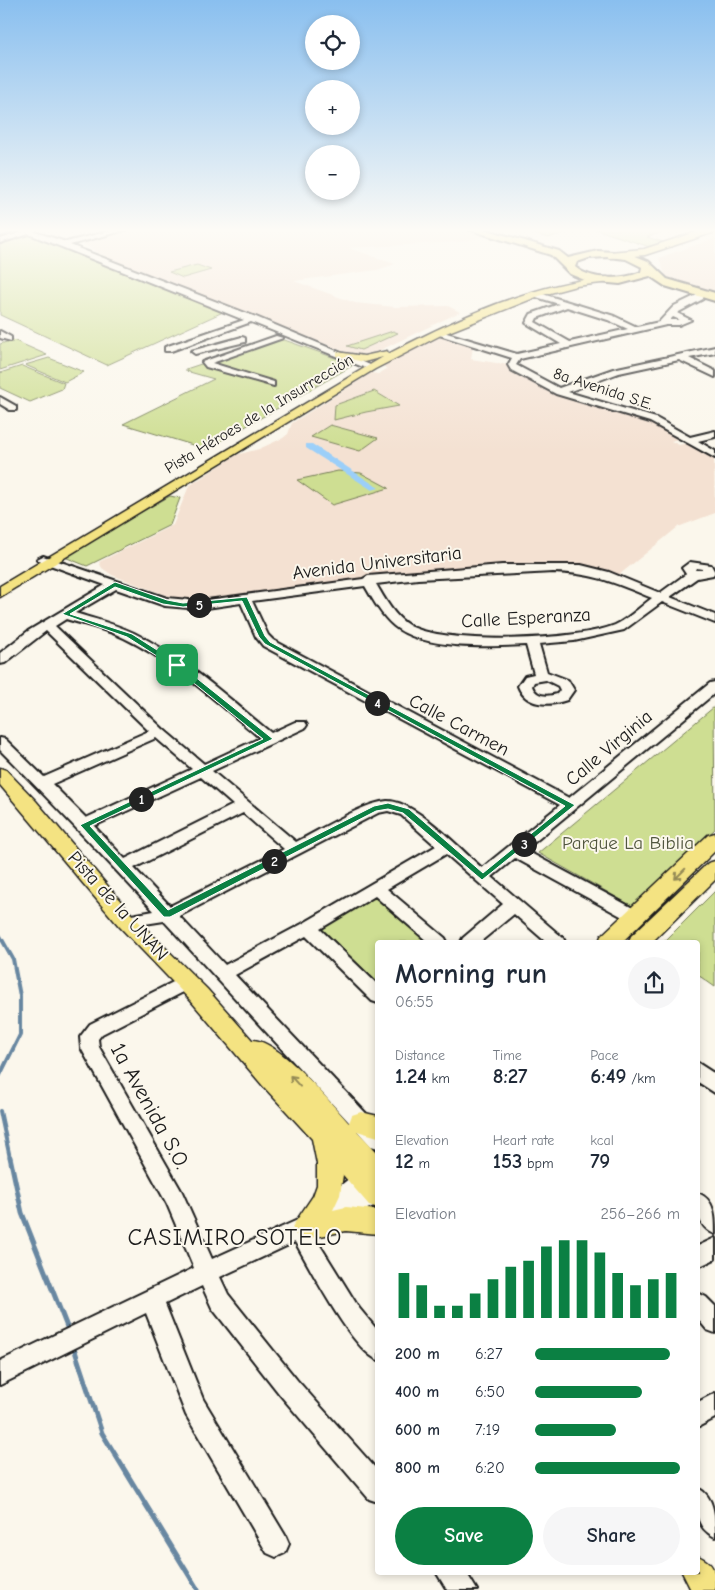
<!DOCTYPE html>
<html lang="en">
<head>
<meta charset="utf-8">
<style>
	body { margin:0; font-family:"Comic Neue",sans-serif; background:#f6f6f7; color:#1f2937; height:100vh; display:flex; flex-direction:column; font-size:19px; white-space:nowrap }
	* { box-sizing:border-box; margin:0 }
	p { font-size:16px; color:#747a83 }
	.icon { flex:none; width:28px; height:28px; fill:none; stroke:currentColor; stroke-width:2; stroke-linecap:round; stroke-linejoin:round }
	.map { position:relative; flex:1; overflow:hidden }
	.sheet { position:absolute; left:375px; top:940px; width:325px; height:635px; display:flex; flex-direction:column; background:#fff; border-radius:5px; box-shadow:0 2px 8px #0003 }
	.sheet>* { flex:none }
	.controls { position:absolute; left:305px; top:15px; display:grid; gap:10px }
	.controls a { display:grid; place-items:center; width:55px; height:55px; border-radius:50%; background:#fff; box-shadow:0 2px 8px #0003; font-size:25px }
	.pin { position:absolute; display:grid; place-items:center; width:42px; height:42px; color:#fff; margin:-21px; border-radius:10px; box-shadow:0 2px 8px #0006 }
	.km { position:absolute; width:25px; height:25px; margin:-12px; border-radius:50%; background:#222; color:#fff; font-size:14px; line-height:25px; text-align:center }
	.round { display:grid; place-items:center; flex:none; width:52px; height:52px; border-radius:26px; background:#f6f6f7 }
	.overview { display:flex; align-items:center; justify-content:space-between; height:85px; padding:0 20px }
	h1 { font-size:28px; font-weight:600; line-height:38px }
	.metrics { display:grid; grid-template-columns:repeat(3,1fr); gap:8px; height:85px; padding:5px 20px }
	.metrics div { display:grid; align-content:center }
	.metrics b { font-size:21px; font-weight:600 }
	.metrics small { font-size:14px; font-weight:400 }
	.metrics p { font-size:14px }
	.chart { height:140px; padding:10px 20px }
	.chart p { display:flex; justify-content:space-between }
	.chart svg { width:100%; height:90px; margin-top:5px; stroke:#0b8043; stroke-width:6 }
	.primary-button { display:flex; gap:10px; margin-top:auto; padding:10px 20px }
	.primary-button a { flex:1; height:58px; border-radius:30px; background:#0b8043; color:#fff; font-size:20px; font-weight:600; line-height:58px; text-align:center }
	.primary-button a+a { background:#f6f6f7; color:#1f2937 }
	ul { padding:0 20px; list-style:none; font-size:16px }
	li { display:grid; grid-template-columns:80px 60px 1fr; align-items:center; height:38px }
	li i { height:12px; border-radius:6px; background:#0b8043 }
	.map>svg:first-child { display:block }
</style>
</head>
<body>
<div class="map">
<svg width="715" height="1590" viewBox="0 0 715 1590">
	<rect width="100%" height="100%" fill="#fbf7ec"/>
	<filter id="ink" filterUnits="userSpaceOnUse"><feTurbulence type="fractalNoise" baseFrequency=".02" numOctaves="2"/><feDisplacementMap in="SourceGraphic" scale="10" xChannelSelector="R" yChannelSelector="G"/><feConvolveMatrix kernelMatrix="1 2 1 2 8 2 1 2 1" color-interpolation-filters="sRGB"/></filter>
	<g filter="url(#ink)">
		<path fill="#f4e1d2" d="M132 229H465L487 236 460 242 349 248 395 264 377 270 294 281 355 303 395 307 448 306 460 312 368 356 353 355 104 256 83 244 89 239Z
			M715 238V292L666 277 659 258Z
			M440 336 473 347 471 359 509 365 559 394 659 427 681 438 671 441 679 445 688 443 714 458 715 513 678 527 619 575 603 569 565 566 441 569 191 601 178 600 112 575 102 568 99 562 173 525 189 486 236 455 259 449 283 438 288 434 292 423 371 373 378 374 387 369 383 366Z"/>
		<path fill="#cede92" stroke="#757d57" d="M517 229H578L548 238Z
			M595 229H673L647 237 663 242 653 248Z
			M27 234 223 312 107 365 0 315V245Z
			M197 265 211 270 183 278 169 272Z
			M393 331 398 333 361 350 347 346Z
			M279 338 349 363 352 366 206 449 123 424 214 379 186 371V369Z
			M13 340 47 355 0 370V344Z
			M49 358 84 372 65 382 25 365Z
			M22 366 64 383 62 389 30 402 0 388V373Z
			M374 391 399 406 366 412 334 420 335 405Z
			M330 425 378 438 360 451 311 437Z
			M338 471 361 473 389 488 332 505 297 480Z
			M170 496 180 498 170 525 87 566 62 556Z
			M714 707 715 829 632 906 538 853Z
			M715 891V987L698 975V942H664Z
			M377 895 431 942H378L377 982 321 928Z"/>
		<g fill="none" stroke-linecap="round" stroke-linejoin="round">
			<path stroke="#6887a1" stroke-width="2" d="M0 237 18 229"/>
			<path stroke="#6887a1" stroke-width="4" d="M0 936 13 959 20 996V1035L0 1075
				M0 1111 10 1158"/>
			<path stroke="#6887a1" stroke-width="5" d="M10 1157 22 1213 69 1332
				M73 1345 102 1433 198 1590"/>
			<path fill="#9bcff9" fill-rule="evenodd" d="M306 444H312L379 488 372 490 306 448Z"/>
			<defs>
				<path id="minor" d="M19 229H37L35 232 66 242 118 229H129L70 245 256 317 375 367 368 369 251 322 171 351H165V347L244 320 29 234 0 243V239L22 232Z
					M536 292 614 316 637 327 659 322 674 306 697 295H703V299L677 313 691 320 679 325H666L520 359 516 365 559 388 613 369 715 347V353L689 358 715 371V377L679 360 619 373 568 392 656 418 690 437 715 431V437L698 441 715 451V458L650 422 556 394 511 370 508 365 512 358 433 333 440 331 517 354 561 344 526 323 531 314 559 304 533 296 532 294ZM567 307 608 320 628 329 570 342 535 322 537 318ZM673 317 680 320H670Z
					M0 331 11 337V341L0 338Z
					M276 336 283 338 212 363 274 382V386L206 367 202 362Z
					M242 337 245 338V342L195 354 191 351Z
					M0 397 16 406V410H10L0 404Z
					M43 556 167 598 200 601 363 579 368 576 502 565H581L609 572 660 593 686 574 682 568 690 562 711 565 715 572 713 575 697 578 670 597 715 615V623L662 602 624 630 574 641 539 644 547 672 568 680 574 690 567 700C549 706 526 707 518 686L525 676 534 674 526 645C490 647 423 650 394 626 382 616 373 600 365 586L252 601 268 635 273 640 569 798 710 683 715 682V693L525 850 642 913 644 917 642 921 636 923 630 921 515 858 492 877 563 938 565 942H546L514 914 480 942H461L463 938 503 904 446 854 387 889 445 938 447 942H428L375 896 320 929 378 985V1003L372 1001 306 936 235 975 378 1126V1148L371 1146 164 921 126 927 120 925 118 921 120 917 154 911C103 856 52 802 0 750V738L5 739 44 777 149 731 46 631 5 663 0 664V653L28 631 105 585 39 561 37 559ZM696 568 702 569V570H695ZM553 572C594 573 615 583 652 598 641 606 628 619 615 625 576 641 447 645 410 626 394 617 385 599 376 584L418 579ZM116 589 165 606 200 609 241 603 256 637 263 646 560 805 482 868C461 850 415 800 387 801 362 803 319 831 296 842L212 771 305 728 307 725 305 722H295L271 733C227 697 185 658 134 633 115 624 95 619 75 613ZM66 619C86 625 106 629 124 638 175 663 217 702 260 738L204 764 163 729 55 626ZM546 680 558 686 560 690 557 694C547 697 536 697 532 686L534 682ZM156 738 192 769 86 818 52 784ZM201 777 233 805 125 859 94 826ZM388 811 401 815 436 846 302 924 225 965 179 916 378 813ZM243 813 284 849 170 906 134 868Z
					M187 975 193 977 196 982 193 987 102 1034 98 1039 99 1047 182 1192 212 1259 313 1213 316 1205 355 1174 362 1171 369 1174 372 1180 365 1190 378 1187V1204L313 1234 359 1308 378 1331V1360C351 1349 311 1269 295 1242L220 1277 228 1294 297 1380 378 1471V1502L369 1499 281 1396 212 1308 202 1286 165 1304 203 1399 285 1535 289 1544 285 1553 276 1557 267 1553 186 1415 146 1313 0 1385V1361L194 1268 167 1204 81 1048 80 1037 90 1024Z
					M698 1063 715 1074V1093L698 1082Z
					M698 1193C715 1200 715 1216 715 1234 697 1227 696 1209 698 1193Z
					M715 1238V1259L698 1267V1246Z
					M698 1293 706 1297 715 1306V1333L707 1330 698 1319Z
					M715 1393V1418L698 1427V1402Z
					M698 1488C715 1497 715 1517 715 1537 695 1528 695 1508 698 1488Z
					M436 1572H466L477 1590H447Z"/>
				<path id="major" d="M706 229H715V232L645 255 609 258 604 255 609 252 644 249Z
					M607 277 610 278V282L576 286 539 296 441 335 375 369 0 597V586L383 357 364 362 337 356V352L364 356 387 351 388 354C456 319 530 284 607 277Z
					M0 768 6 770 36 801 133 916 207 989 252 1040C278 1039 331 1103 349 1123L352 1115 361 1112 378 1116V1137L357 1131 378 1153V1208L369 1205 343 1175 340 1195 333 1210 346 1207 378 1210V1234L346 1231 305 1239 296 1235 292 1227 313 1196 317 1185V1164L312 1139 263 1086 191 1001 119 926 0 785Z
					M715 833V851L622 942H599L601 936 708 835Z
					M715 861V880L652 942H629L631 936 708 863Z
					M698 1556C715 1564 715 1570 715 1590H691L682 1572H698Z"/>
				<path id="highway" d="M468 229H484L559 251 568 258 598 251 628 253 648 261 667 279 715 293V301L665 286 650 276 620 284 587 281 570 274 551 255ZM608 257 626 259 642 267 641 272C622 280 592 281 575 267L577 262 589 258Z"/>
			</defs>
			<use href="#minor" stroke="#1c1c1c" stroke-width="4"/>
			<use href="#major" stroke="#1c1c1c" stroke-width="3"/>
			<use href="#highway" stroke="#1c1c1c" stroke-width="4"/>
			<use href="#minor" fill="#fbf7ec" fill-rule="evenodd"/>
			<use href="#major" fill="#f4e382" fill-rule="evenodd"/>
			<use href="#highway" fill="#f4e382" fill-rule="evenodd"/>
		</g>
		<defs><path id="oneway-shaft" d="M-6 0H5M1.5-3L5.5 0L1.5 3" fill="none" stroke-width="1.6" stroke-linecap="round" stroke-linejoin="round" transform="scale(1.25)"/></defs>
		<g stroke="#938954">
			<use href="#oneway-shaft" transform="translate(680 874) rotate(135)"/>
			<use href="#oneway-shaft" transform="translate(295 1081) rotate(-132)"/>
		</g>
	</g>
	<linearGradient id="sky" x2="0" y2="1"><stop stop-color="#89bfef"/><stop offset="0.51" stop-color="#fdfbf6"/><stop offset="1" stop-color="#fdfbf6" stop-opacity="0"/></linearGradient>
	<rect width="715" height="452" fill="url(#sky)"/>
	<path fill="#0b8043" stroke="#fff" fill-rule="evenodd" d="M115 582 167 600 183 603 247 597 265 636 270 642 575 805 482 880 403 813 388 809 376 811 170 917H164L80 825 263 739 174 667 127 637 62 614ZM115 587 163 604 183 607 242 601 259 637 265 644 565 806 483 873 409 809 388 803 374 806 168 910 90 826 273 739 179 664 132 634 70 614Z"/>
	<g text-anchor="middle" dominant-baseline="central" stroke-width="4" stroke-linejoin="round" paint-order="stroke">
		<g font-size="16" fill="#1c1c1c" stroke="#fbf7ec">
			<text transform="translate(603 389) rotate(18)">8a Avenida S.E.</text>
			<text transform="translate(259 414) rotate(-31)">Pista Héroes de la Insurrección</text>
		</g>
		<g font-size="19" fill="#1c1c1c" stroke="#fbf7ec">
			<text transform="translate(377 563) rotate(-7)">Avenida Universitaria</text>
			<text transform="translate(526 618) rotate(-3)">Calle Esperanza</text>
			<text transform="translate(459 725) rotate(28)">Calle Carmen</text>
			<text transform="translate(609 748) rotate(-40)">Calle Virginia</text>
			<text transform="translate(118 906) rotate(48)">Pista de la UNAN</text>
		</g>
		<g font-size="19" fill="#51563f" stroke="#fbf7ec">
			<text x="628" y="843">Parque La Biblia</text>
		</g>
		<g font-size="22" fill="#1c1c1c" stroke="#fbf7ec">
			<text transform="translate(150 1106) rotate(61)">1a Avenida S.O.</text>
		</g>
		<g font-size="24" letter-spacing="1" fill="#1c1c1c" stroke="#fbf7ec">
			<text x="235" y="1237">CASIMIRO SOTELO</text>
		</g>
	</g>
</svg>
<div class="controls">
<a><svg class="icon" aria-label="locate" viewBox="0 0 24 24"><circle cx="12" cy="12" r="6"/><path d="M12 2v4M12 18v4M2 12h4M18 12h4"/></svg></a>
<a>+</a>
<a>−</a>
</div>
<div class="pin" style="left:177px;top:665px;background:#1e9e55"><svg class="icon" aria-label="arrive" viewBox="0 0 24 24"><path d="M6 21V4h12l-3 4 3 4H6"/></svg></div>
<b class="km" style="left:141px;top:799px">1</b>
<b class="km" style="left:274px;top:861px">2</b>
<b class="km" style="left:524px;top:844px">3</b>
<b class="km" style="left:377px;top:703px">4</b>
<b class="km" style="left:199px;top:605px">5</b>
<section class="sheet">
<div class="overview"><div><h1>Morning run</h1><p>06:55</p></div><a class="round"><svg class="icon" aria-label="share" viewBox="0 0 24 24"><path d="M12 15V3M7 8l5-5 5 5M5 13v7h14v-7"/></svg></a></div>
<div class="metrics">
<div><p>Distance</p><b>1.24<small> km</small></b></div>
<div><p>Time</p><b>8:27</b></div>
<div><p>Pace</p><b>6:49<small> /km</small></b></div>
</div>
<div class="metrics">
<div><p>Elevation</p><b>12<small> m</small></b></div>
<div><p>Heart rate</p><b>153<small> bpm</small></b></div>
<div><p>kcal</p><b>79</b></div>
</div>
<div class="chart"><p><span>Elevation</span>256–266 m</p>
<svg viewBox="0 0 160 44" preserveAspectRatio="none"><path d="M5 44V22M15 44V28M25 44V38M35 44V38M45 44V32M55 44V25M65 44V19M75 44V16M85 44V9M95 44V6M105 44V6M115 44V12M125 44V22M135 44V28M145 44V25M155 44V22"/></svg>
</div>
<ul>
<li><b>200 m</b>6:27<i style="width:93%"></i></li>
<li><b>400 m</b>6:50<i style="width:74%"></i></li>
<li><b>600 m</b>7:19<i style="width:56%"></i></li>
<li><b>800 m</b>6:20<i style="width:100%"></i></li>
</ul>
<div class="primary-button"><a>Save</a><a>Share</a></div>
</section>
</div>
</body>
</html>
